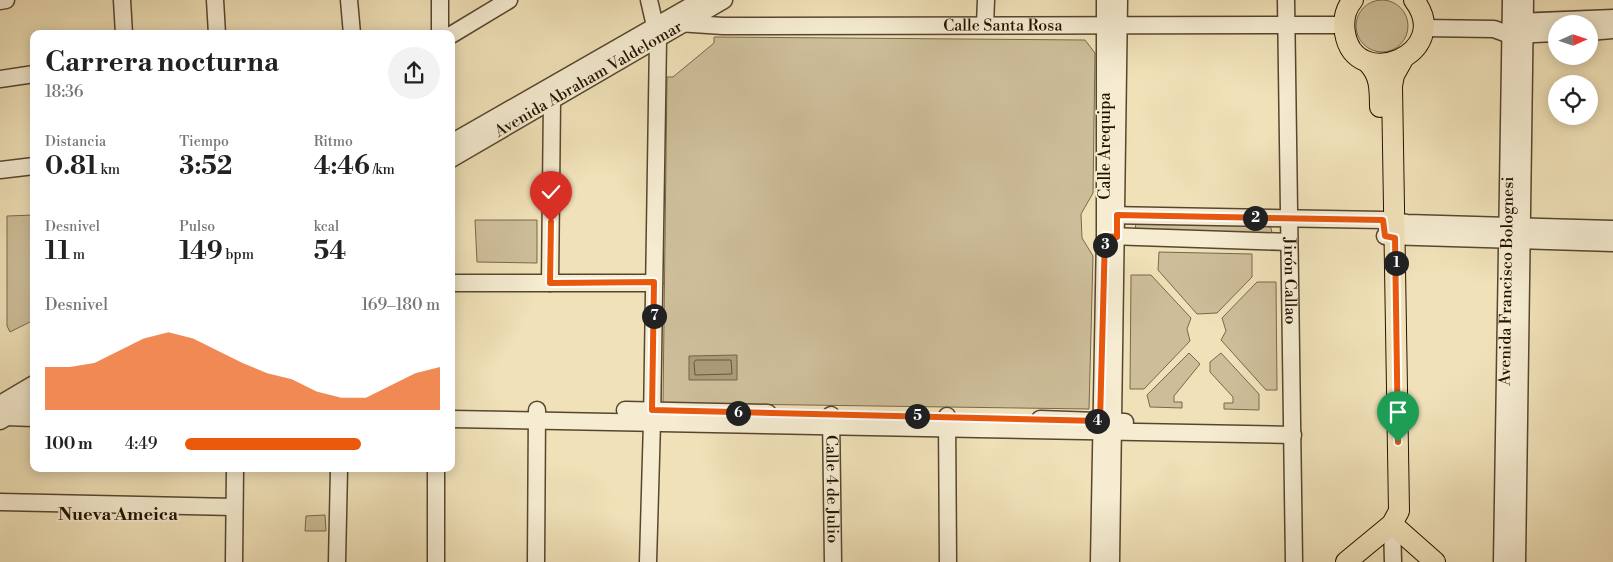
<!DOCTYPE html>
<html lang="es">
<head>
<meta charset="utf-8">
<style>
	body { margin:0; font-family:"Libre Bodoni",serif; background:#f2f2f2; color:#222; height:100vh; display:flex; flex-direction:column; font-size:19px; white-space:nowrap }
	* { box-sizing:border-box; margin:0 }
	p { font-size:16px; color:#767676 }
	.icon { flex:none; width:28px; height:28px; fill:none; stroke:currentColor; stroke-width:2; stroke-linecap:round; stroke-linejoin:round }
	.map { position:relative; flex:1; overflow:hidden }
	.sheet { position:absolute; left:30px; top:30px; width:425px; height:442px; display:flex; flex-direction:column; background:#fff; border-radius:10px; box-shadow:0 2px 12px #0003 }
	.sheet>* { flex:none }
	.needle { width:32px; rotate:87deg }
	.tools { position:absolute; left:1548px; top:15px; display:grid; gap:10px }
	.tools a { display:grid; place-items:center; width:50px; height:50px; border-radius:50%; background:#fff; box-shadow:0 2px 12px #0003; font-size:25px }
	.pin { position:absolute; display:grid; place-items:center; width:42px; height:42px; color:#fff; margin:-51px -21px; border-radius:50% 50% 50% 0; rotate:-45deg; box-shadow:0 0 5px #0007 }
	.pin .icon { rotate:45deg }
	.km { position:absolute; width:25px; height:25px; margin:-12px; border-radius:50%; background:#222; color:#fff; font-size:14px; line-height:25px; text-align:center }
	.round { display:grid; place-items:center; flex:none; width:52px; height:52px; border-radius:26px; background:#f2f2f2 }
	.summary { display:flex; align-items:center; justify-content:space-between; height:85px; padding:0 15px }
	h1 { font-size:28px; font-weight:700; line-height:38px }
	.stats { display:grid; grid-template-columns:repeat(3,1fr); gap:8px; height:85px; padding:5px 15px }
	.stats div { display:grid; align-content:center }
	.stats b { font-size:25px; font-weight:700 }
	.stats small { font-size:14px; font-weight:400 }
	.stats p { font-size:14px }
	.chart { height:140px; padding:10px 15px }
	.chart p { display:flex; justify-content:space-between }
	.chart svg { width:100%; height:90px; margin-top:5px; fill:#ea580c; opacity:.7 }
	ul { padding:0 15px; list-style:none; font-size:16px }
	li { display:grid; grid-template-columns:80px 60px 1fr; align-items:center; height:38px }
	li i { height:12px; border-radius:6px; background:#ea580c }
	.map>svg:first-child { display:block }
</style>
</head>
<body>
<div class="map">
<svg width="1613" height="562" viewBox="0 0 1613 562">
	<rect width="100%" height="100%" fill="#f0e1b8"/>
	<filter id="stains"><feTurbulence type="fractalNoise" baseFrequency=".004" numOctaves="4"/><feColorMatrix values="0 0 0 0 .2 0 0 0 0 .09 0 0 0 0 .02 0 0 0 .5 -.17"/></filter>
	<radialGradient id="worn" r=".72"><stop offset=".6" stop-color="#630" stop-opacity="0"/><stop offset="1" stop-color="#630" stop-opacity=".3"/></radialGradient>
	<path fill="#cdbe99" stroke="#78684c" d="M1356 26a26 26 0 1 1 52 0a26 26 0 1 1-52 0Z
		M714 37 1085 40 1095 53 1093 193 1081 214 1082 238 1093 256 1089 409 663 403 667 77H673L714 43Z
		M34 215V320L10 332 7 326V216Z
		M475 220H537V263L477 262Z
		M1136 223 1267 225 1271 228 1272 234 1135 230Z
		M1159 252 1252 254V277L1217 313 1197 314 1158 270Z
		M1131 275H1151L1191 318 1187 329 1190 341 1144 389H1130Z
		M1257 282H1276L1277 390H1266L1221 340 1226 331 1222 318Z
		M1189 353 1200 364 1174 396V402H1182V408L1150 407 1147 395Z
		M1221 353 1259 394V410L1224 409V403H1233V397L1210 372V362Z
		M325 515 326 531H305L306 516Z"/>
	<path fill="#ab9b79" stroke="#756449" d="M737 355V380H689V356Z"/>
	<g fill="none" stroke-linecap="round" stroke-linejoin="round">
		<path stroke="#68563c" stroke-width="1" d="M696 360H731L732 374 695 375 694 363Z"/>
		<defs>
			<g id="minor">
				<path d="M122 0 124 34"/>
				<path d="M215 0 217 34"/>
				<path d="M349 0 352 34"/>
				<path id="s1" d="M1286 0 1294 562"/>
				<path d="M0 1 6 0"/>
				<path id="s2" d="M663 22 723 26 1344 25"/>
				<path d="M1515 22 1613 18"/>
				<path d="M985 25 986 0"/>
				<path d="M1423 28 1494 29 1510 35 1556 33"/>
				<path d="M1589 32 1613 30"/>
				<path d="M440 34V0"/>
				<path d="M451 35 509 0"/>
				<path d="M0 79 34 74"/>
				<path d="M548 94 552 100 550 283"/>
				<path d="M451 143 701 0"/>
				<path id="s3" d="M451 159 724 0"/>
				<path d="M0 170 34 166"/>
				<path d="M1107 215 1383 220 1407 223 1613 229"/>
				<path d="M1108 236 1289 242"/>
				<path d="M1385 236 1613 243"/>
				<path d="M451 283H654"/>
				<path d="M0 404 34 384"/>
				<path d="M625 410 768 413"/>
				<path id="s4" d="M831 415 833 562"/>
				<path d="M947 416 948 562"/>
				<path d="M6 417 34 418"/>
				<path d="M451 419 1293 435"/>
				<path d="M1040 419 1125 422"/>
				<path d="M0 421 34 401"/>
				<path d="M0 502 234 507"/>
				<path d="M1392 524 1393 562"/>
				<path d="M234 562 235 469"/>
				<path d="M337 562 339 469"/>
				<path d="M436 562V469"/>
				<path d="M536 562 537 410"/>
				<path d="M648 562 652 422 658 39 649 0"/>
				<path d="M1099 562 1105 236V0"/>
				<path d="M1111 562 1119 0"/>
				<path id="s5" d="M1502 562 1511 0"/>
				<path d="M1517 562 1525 0"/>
			</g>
			<path id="major" d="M1353 0C1345 9 1343 21 1345 33 1355 94 1455 54 1414 0
				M1366 61C1380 74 1380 88 1380 107
				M1392 524 1435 562
				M1346 562 1392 524 1399 511 1392 86 1394 75 1403 59"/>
		</defs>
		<use href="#minor" stroke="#57462e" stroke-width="19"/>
		<use href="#major" stroke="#241200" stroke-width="22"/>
		<use href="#minor" stroke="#f5ecd1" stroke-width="16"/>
		<use href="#major" stroke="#f0e1b8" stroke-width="20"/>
	</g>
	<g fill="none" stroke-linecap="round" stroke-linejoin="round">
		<defs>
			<path id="route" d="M551 222 550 283 654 282 652 410 1100 421 1105 236 1117 237V215L1383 220 1385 236 1395 238 1398 442"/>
		</defs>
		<use href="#route" stroke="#fff" stroke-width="10"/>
		<use href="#route" stroke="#ea580c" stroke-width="6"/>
	</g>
	<g text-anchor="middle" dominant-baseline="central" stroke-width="4" stroke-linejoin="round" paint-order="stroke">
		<g font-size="16" fill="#241200" stroke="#f5ecd1">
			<text stroke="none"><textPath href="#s2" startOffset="340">Calle Santa Rosa</textPath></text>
			<text stroke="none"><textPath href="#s3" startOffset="159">Avenida Abraham Valdelomar</textPath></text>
			<text transform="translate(1105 146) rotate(-90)">Calle Arequipa</text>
			<text stroke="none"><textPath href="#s1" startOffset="281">Jirón Callao</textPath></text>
			<text stroke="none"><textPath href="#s5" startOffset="281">Avenida Francisco Bolognesi</textPath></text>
			<text stroke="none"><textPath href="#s4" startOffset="74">Calle 4 de Julio</textPath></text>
		</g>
		<g font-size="18" font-weight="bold" fill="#241200" stroke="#f5ecd1">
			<text x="118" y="514">Nueva Ameica</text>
		</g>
	</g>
	<rect width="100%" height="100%" filter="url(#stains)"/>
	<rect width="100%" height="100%" fill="url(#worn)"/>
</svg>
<div class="tools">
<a><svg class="needle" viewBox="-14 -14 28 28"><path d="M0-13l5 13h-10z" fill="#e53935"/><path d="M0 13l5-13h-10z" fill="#767676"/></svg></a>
<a><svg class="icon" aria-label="locate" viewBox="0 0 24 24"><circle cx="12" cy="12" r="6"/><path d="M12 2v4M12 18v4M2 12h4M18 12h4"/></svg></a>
</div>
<div class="pin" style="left:1398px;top:442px;background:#1e9e55"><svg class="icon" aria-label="arrive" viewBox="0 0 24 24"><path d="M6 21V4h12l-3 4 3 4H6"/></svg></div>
<div class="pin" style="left:551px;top:222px;background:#d93025"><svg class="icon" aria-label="check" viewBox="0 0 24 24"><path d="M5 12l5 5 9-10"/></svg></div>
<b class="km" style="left:1396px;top:263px">1</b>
<b class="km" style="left:1255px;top:218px">2</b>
<b class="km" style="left:1105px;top:245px">3</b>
<b class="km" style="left:1097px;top:421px">4</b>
<b class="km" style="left:917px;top:416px">5</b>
<b class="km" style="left:738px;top:413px">6</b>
<b class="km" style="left:654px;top:316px">7</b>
<section class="sheet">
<div class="summary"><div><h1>Carrera nocturna</h1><p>18:36</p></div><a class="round"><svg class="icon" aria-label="share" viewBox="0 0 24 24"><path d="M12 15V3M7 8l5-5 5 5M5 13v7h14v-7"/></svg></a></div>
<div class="stats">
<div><p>Distancia</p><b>0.81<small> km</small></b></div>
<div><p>Tiempo</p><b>3:52</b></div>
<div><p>Ritmo</p><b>4:46<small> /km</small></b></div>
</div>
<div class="stats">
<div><p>Desnivel</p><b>11<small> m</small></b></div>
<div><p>Pulso</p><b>149<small> bpm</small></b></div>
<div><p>kcal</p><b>54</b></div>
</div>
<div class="chart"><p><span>Desnivel</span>169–180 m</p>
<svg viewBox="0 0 160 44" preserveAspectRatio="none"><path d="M0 44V23L10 23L20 21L30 15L40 9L50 6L60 9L70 15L80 21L90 26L100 29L110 35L120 38L130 38L140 32L150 26L160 23V44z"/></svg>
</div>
<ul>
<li><b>100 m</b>4:49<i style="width:69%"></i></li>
</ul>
</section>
</div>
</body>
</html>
